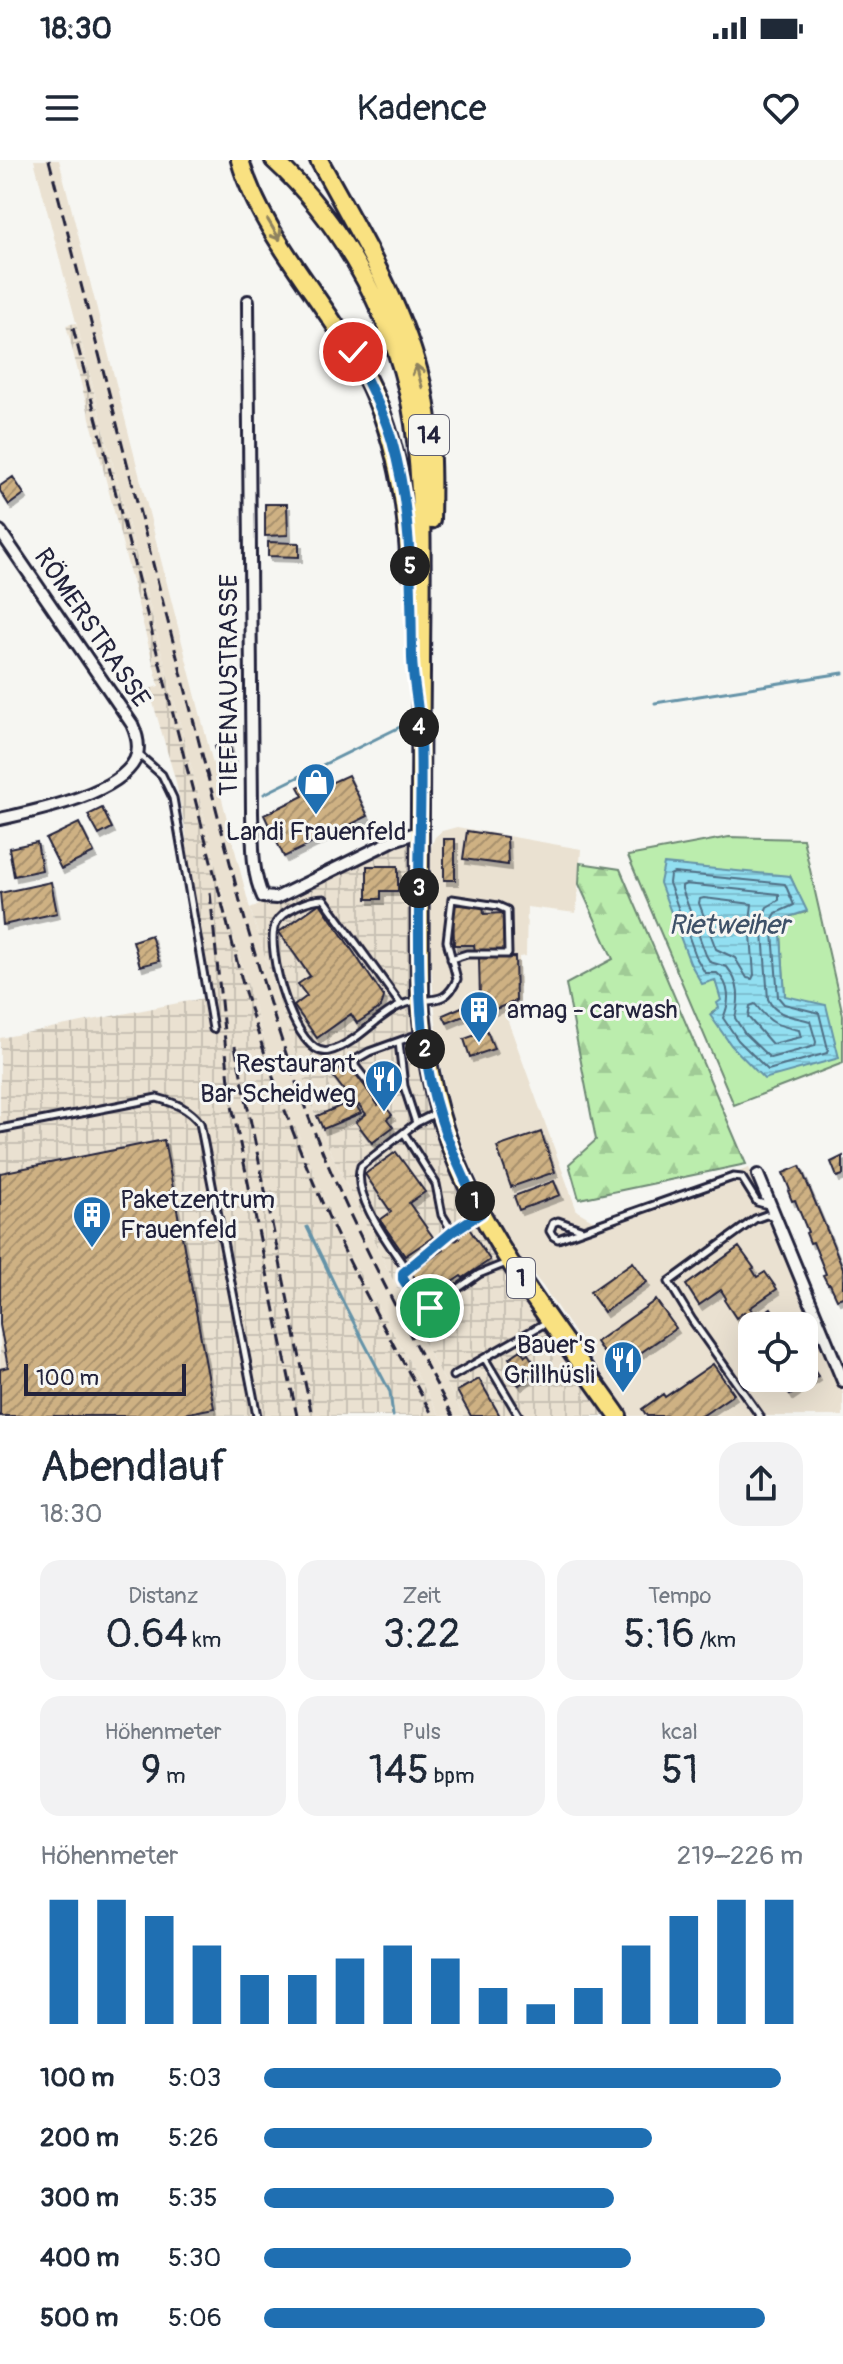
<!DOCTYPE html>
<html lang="de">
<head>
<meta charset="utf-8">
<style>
	body { margin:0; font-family:Pangolin,sans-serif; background:#f2f2f3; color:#1f2937; height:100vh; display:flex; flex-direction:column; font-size:30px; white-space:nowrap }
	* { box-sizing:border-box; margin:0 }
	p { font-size:26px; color:#747a83 }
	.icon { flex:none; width:44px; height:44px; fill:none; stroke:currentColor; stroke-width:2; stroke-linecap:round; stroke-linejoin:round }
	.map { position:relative; height:1256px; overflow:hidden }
	.panel { display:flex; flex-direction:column; background:#fff; flex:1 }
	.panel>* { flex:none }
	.tools { position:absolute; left:738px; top:1152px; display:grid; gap:16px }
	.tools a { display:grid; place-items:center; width:80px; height:80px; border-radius:16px; background:#fff; box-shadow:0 8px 32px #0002; font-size:40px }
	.scale { position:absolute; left:24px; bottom:20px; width:162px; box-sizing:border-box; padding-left:8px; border:4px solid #22223b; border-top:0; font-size:22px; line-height:28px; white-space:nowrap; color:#22223b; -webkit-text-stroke:6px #f6f6f2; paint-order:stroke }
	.pin { position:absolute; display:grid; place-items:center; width:68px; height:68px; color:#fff; margin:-34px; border:4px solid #fff; border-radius:50%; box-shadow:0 2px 8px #0007 }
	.km { position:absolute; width:40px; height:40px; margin:-20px; border-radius:50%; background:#222; color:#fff; font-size:22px; line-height:40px; text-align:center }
	.round { display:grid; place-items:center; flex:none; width:84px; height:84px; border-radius:24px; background:#f2f2f3 }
	.head { display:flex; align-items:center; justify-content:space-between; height:136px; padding:0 40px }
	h1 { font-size:44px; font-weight:600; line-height:60px }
	.stats { display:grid; grid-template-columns:repeat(3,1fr); gap:12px; height:136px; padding:8px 40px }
	.stats div { display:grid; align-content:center; border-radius:20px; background:#f2f2f3; text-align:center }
	.stats b { font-size:40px; font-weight:600 }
	.stats small { font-size:22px; font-weight:400 }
	.stats p { font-size:22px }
	.chart { height:224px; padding:16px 40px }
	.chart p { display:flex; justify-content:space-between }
	.chart svg { width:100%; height:144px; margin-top:8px; stroke:#1f6fb2; stroke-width:6 }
	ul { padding:0 40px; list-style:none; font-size:26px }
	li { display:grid; grid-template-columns:128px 96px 1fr; align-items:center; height:60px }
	li i { height:20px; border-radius:10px; background:#1f6fb2 }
	.status { display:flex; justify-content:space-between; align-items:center; height:56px; padding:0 40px; background:#fff; direction:ltr }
	.status svg { height:22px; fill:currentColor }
	header { display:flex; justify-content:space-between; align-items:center; height:104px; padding:0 40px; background:#fff; font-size:36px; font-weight:600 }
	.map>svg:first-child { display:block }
</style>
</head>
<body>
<div class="status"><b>18:30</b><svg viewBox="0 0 49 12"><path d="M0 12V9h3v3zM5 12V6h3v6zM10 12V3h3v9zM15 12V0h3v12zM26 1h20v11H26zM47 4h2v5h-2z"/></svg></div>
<header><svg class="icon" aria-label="menu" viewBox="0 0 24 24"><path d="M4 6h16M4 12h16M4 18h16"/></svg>Kadence<svg class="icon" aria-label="heart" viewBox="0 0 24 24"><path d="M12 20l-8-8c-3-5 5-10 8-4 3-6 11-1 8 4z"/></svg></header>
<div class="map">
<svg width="843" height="1256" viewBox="0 0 843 1256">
	<defs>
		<pattern id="industrial-grid" width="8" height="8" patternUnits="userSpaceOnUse" patternTransform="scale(2)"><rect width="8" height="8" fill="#eae1d1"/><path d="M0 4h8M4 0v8" fill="none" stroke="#c8c1b4"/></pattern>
		<pattern id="forest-firs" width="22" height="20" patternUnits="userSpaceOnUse" patternTransform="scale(2)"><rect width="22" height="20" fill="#bbedad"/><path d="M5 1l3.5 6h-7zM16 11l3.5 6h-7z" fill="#a0cb96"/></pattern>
		<pattern id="water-rules" width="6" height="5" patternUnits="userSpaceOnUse" patternTransform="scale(2)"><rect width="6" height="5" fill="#92dff1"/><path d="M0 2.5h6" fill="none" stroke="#7ebfd0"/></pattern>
		<pattern id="building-hatch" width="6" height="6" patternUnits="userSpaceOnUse" patternTransform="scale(2)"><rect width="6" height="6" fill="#ceb183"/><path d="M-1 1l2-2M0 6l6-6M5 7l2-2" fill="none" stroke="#a7906c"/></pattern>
		<filter id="shadow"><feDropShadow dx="3" dy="5" stdDeviation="0" flood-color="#0004"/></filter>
	</defs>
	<rect width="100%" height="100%" fill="#f6f6f2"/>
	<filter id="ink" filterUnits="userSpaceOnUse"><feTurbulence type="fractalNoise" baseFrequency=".0125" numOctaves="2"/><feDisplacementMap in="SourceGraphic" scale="16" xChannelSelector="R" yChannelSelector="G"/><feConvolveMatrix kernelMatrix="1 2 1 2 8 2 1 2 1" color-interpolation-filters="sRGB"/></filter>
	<g filter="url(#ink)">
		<path fill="#eae1d1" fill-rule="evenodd" d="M34 0H59L250 749 313 949 325 980 421 1178 464 1256H440L343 1084 274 915 228 757 204 656Z
			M457 667 581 689 576 753 527 747 526 796 519 797 520 841 504 850 577 1051 596 1062 749 1008 843 1233V1256H630L544 1128 517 1094 489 1046 466 995 450 950 439 898 431 803V687L435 677 442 671ZM752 1166H804V1218H752Z"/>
		<path fill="url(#industrial-grid)" d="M76 163 204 656 228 757 274 915 343 1084 440 1256H0V878L204 838 185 667 176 622 149 529 159 526 66 165Z
			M419 672 420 840 458 1006 618 1256H464L421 1178 325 980 313 949 250 749Z"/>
		<path fill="#bbedad" stroke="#6e8874" stroke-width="2" fill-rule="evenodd" d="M729 677 803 679 843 855V903L734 945 628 696ZM790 716 806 752 780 759 785 836 710 854 720 848 722 840 715 820Z"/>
		<path fill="url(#forest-firs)" stroke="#6e8874" stroke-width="2" d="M580 703 620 709 746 1004 579 1039 569 1004 596 980 566 824 613 799 579 724Z"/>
		<path fill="url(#water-rules)" stroke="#6593a8" stroke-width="2" d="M664 704 790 716 807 751 780 760 785 836 826 845 839 898 764 919 731 885 710 855 719 848 717 843 721 840 715 820 702 824 690 803 660 723Z"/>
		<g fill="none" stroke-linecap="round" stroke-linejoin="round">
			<path stroke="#4f6e84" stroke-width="2" d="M674 713 785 724 794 745 776 753 772 760 778 837 784 844 819 853 828 889 827 893 768 910 738 880 723 858C730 843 731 825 717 813H705L697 799 669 723 670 715Z
				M686 724 779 734V740L767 747 762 759 768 839C776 857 794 856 810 861L816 882 815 886 770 898 745 874 735 858C740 839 740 823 727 807L710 802 706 795 682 729V726Z
				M704 738 752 744 750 761 754 815 752 819 747 818 735 798 716 789 699 743 700 739Z
				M755 844C770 863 775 865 799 870L801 877 772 884 748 857 750 846Z"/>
			<path stroke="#6593a8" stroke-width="3" d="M655 543 843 513
				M264 634 404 565
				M307 1067 343 1142 390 1232 393 1256"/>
		</g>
		<path fill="url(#building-hatch)" stroke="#22223b" stroke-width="2" filter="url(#shadow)" d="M13 317 24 334 9 345 0 331V326Z
			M265 344H287L288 375 265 376Z
			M268 382 299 383V397L268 396Z
			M229 583 233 598 219 602 215 586Z
			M348 615 368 656 284 697 264 655 303 636 298 627 319 617 324 626Z
			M102 648 112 668 99 675 88 655Z
			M79 663 94 693 61 709 46 679Z
			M467 671 507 677 508 705 463 699Z
			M444 679H455V720H444Z
			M37 682 42 710 14 716 9 688Z
			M367 706H398V731H381V739H367Z
			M51 722 57 753 3 765 0 733Z
			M320 743 384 837 381 847 357 863 351 854 317 878 294 846 307 836 298 824 310 816 279 772Z
			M453 745H483L484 754 503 753 504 791H475L474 785H454Z
			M151 775 159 801 140 806 133 781Z
			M515 797 516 841 480 855V849L447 863 443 855 480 839 479 798Z
			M487 871 494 889 470 897 464 879Z
			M348 902 378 945 382 942 392 955 387 959 393 967 372 983 356 962 366 954 359 945 357 947 361 953 323 969 317 956 352 941 332 915Z
			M541 972 555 1012 511 1027 497 987Z
			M164 980 214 1248 174 1256H0V1209L8 1207 0 1165V1013Z
			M396 992 425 1032 409 1043 433 1077 405 1096 380 1060 391 1052 365 1014Z
			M843 996V1015L837 1017 831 1002Z
			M800 1006 843 1108V1137L837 1139 830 1124H828L826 1121 823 1115 826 1114 813 1082 810 1083 806 1073 808 1072 795 1040 792 1041 788 1031 790 1030 783 1013Z
			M554 1021 560 1035 519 1050 514 1036Z
			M468 1067 490 1100 463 1118 461 1116 428 1138 411 1112 444 1090 441 1085Z
			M739 1087 754 1108 752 1109 757 1117 765 1112 777 1129 750 1148 753 1152 747 1156 744 1152 736 1158 724 1140 726 1138 721 1130 699 1145 686 1125Z
			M633 1102 647 1122 604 1152 590 1132Z
			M656 1140 676 1168 616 1210 596 1182Z
			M771 1148 783 1166H752V1180L743 1167Z
			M521 1190 525 1196 528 1194 539 1210 519 1225 507 1209 514 1205 509 1198Z
			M804 1196 818 1216 790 1235 779 1218H804Z
			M713 1204 734 1234 702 1256H647L642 1249 663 1234 665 1237Z
			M479 1219 500 1256H471L457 1231Z"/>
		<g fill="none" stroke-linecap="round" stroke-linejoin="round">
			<defs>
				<path id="service" d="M138 594 162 615 173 638 213 869
					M401 845 324 739C309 739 284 749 276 763 263 786 296 900 329 891 357 884 376 856 401 845 427 834 444 850 457 819L447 781 452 739 498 746 507 750 508 794H467L451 799
					M399 882 404 926 416 963
					M404 926 373 929 355 906V900L369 892 422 873
					M0 969 157 938C175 943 188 948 200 963L257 1256
					M404 973 436 1024 442 1055 455 1076
					M480 1054 452 1072 406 1109 403 1113V1119L420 1146 425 1149 430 1148 479 1114 509 1102
					M583 1070 558 1079 553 1076 550 1071 553 1063 558 1061 583 1070 733 1017 742 1018 757 1042 768 1045
					M406 1109C390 1085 351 1035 361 1006L416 963 438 952
					M445 1127 448 1136
					M485 1199 519 1256
					M453 1216 547 1162
					M760 1256 692 1160 669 1122 755 1059 766 1055 775 1056"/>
				<path id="minor" d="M248 141 252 653C253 680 251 712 263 737L276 738 394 680 419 672
					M0 371 132 564C137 575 141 588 135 600 117 635 35 651 0 659
					M758 1015 843 1221"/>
				<path id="primary" d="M240 0C259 68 315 130 351 190 393 258 407 335 410 413
					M274 0C345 65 400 168 414 264 425 346 421 430 421 512 420 622 419 731 420 840 425 897 435 952 458 1005 495 1094 563 1177 618 1256
					M319 0C358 72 403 144 422 224 432 268 432 315 431 360"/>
			</defs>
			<use href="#service" stroke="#22223b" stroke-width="11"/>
			<use href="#minor" stroke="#22223b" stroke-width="16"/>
			<use href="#primary" stroke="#22223b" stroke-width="22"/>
			<use href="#service" stroke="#f6f6f2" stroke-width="5"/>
			<use href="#minor" stroke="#f6f6f2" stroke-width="10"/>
			<use href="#primary" stroke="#f9e181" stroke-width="16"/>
			<path stroke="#22223b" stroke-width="3" stroke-dasharray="12 6" stroke-linecap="butt" d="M49 0 243 753C267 836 292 920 326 1000 363 1088 409 1172 453 1256
				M73 168 246 836C270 912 297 988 330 1060 360 1128 398 1192 433 1256
				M210 732 231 941 297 1256
				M235 886 312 1256"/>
		</g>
		<defs><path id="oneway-shaft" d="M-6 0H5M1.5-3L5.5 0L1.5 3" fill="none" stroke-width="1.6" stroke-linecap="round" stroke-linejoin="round" transform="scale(2)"/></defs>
		<g stroke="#8e825e">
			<use href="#oneway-shaft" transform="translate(274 70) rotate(59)"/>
			<use href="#oneway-shaft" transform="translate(419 216) rotate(-105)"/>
		</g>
	</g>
	<g fill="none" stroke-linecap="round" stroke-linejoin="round" filter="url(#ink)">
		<defs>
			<path id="route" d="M353 192C367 221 383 250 392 281 412 352 411 425 412 498 413 525 420 551 420 577 422 627 419 678 419 729 419 794 417 859 431 923 441 969 460 1011 481 1053L452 1072 403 1113V1119L420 1146 425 1149 430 1148"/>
		</defs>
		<use href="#route" stroke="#fff" stroke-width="16"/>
		<use href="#route" stroke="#1f6fb2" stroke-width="10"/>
	</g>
	<defs>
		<symbol id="shop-pin" viewBox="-11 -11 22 30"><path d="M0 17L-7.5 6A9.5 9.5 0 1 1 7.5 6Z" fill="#1f6fb2" stroke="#f6f6f2"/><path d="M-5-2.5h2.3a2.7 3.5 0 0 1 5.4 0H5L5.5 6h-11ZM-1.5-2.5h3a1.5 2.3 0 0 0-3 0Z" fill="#fff"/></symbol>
		<symbol id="building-pin" viewBox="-11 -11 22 30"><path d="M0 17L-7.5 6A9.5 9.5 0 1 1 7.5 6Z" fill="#1f6fb2" stroke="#f6f6f2"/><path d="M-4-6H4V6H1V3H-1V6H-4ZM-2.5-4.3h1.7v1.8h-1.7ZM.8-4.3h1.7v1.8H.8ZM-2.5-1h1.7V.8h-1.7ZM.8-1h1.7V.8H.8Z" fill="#fff"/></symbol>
		<symbol id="restaurant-pin" viewBox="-11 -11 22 30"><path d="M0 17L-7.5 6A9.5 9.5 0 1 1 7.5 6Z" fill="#1f6fb2" stroke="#f6f6f2"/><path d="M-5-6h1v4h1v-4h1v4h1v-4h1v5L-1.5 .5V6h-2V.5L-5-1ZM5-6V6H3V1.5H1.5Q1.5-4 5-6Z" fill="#fff"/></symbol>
	</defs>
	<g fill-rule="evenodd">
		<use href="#shop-pin" x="294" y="600" width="44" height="60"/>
		<use href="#building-pin" x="457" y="828" width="44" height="60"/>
		<use href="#restaurant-pin" x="362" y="897" width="44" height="60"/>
		<use href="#building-pin" x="70" y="1033" width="44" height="60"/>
		<use href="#restaurant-pin" x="601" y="1178" width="44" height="60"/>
	</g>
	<g text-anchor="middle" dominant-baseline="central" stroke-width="6" stroke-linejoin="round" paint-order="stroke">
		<g fill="#f6f6f2" stroke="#626272" stroke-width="2">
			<rect x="409" y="255" width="40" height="40" rx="6"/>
			<rect x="507" y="1098" width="28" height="40" rx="6"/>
		</g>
		<g font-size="24" font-weight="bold" fill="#22223b">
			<text x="429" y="275">14</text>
			<text x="521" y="1118">1</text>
		</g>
		<g font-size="26" fill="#22223b" stroke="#f6f6f2">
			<text transform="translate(92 468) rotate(56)">RÖMERSTRASSE</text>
			<text transform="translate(229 525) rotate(-90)">TIEFENAUSTRASSE</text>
		</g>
		<g font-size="26" fill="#22223b" stroke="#f6f6f2" text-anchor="start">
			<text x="316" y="672" text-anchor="middle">Landi Frauenfeld</text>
			<text x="507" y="850">amag - carwash</text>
			<text x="356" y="904" text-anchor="end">Restaurant<tspan x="356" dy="30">Bar Scheidweg</tspan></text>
			<text x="120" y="1040">Paketzentrum<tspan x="120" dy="30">Frauenfeld</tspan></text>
			<text x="595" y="1185" text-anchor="end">Bauer's<tspan x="595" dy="30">Grillhüsli</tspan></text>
		</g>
		<g font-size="28" font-style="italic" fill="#3e5168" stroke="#f6f6f2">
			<text x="729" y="765">Rietweiher</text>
		</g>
	</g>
</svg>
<div class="tools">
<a><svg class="icon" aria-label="locate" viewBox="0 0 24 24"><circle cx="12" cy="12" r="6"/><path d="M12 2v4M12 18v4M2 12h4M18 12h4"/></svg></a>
</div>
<div class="scale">100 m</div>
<div class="pin" style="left:430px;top:1148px;background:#1e9e55"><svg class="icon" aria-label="arrive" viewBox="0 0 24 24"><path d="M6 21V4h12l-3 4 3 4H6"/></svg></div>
<div class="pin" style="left:353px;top:192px;background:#d93025"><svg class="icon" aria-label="check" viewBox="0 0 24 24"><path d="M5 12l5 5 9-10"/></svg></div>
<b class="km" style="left:475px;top:1041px">1</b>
<b class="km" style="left:425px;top:889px">2</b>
<b class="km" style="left:419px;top:728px">3</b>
<b class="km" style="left:419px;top:567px">4</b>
<b class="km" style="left:410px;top:406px">5</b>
</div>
<section class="panel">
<div class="head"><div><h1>Abendlauf</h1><p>18:30</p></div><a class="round"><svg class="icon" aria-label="share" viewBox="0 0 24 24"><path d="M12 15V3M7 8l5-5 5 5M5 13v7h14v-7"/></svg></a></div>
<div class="stats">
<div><p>Distanz</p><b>0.64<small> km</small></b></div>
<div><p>Zeit</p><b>3:22</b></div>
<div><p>Tempo</p><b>5:16<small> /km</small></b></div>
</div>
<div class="stats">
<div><p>Höhenmeter</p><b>9<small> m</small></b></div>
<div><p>Puls</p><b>145<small> bpm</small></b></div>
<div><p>kcal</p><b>51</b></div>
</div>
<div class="chart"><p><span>Höhenmeter</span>219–226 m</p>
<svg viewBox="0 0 160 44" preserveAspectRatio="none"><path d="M5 44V6M15 44V6M25 44V11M35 44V20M45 44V29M55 44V29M65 44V24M75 44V20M85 44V24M95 44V33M105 44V38M115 44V33M125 44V20M135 44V11M145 44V6M155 44V6"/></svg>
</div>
<ul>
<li><b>100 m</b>5:03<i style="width:96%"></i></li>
<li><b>200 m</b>5:26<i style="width:72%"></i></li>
<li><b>300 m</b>5:35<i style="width:65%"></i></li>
<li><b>400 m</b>5:30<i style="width:68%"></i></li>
<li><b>500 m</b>5:06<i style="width:93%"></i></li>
</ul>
</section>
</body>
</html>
